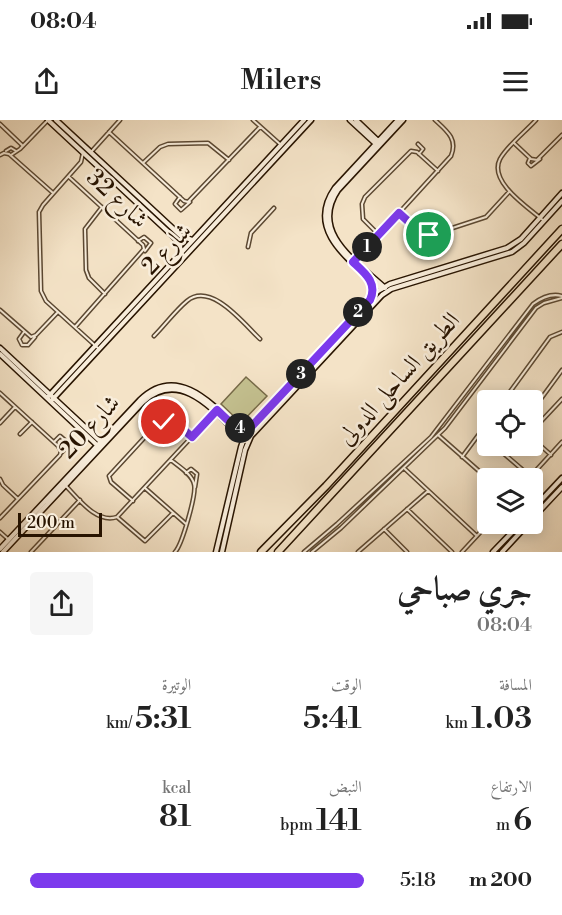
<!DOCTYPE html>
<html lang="ar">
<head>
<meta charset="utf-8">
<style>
	body { margin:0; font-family:"Libre Bodoni",Amiri,serif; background:#f6f6f6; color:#222; direction:rtl; height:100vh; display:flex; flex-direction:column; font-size:22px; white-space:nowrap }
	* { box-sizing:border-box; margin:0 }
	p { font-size:20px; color:#767676 }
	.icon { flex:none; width:33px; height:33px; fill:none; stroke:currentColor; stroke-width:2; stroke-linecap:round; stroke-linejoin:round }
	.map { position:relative; height:432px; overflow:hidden; direction:ltr }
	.panel { display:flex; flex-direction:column; background:#fff; flex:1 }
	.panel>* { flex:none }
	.buttons { position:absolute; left:477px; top:270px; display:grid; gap:12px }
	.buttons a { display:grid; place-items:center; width:66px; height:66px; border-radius:6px; background:#fff; box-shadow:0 3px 15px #0003; font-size:30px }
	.scale { position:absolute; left:18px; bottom:15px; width:84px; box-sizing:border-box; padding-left:6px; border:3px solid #281401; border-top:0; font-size:16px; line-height:21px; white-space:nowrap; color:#281401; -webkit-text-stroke:4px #f8eddb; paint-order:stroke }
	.pin { position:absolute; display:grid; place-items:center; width:51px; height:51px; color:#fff; margin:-26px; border:3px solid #fff; border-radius:50%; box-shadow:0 2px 6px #0007 }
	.km { position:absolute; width:30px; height:30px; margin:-15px; border-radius:50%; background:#222; color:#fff; font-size:16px; line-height:30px; text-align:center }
	.round { display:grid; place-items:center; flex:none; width:63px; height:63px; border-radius:6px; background:#f6f6f6 }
	.overview { display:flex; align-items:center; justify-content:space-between; height:102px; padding:0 30px }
	h1 { font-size:33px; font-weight:600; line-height:45px }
	.metrics { display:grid; grid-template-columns:repeat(3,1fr); gap:9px; height:102px; padding:6px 30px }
	.metrics div { display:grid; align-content:center }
	.metrics b { font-size:30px; font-weight:600 }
	.metrics small { font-size:16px; font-weight:400 }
	.metrics p { font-size:16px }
	ul { padding:0 30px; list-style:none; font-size:20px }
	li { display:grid; grid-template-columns:96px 72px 1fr; align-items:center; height:45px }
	li i { height:15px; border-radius:8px; background:#7c3aed }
	.status { display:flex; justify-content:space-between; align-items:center; height:42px; padding:0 30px; background:#fff; direction:ltr }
	.status svg { height:16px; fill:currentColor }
	header { display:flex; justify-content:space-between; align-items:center; height:78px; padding:0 30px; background:#fff; font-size:27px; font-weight:600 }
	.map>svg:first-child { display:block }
</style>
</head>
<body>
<div class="status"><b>08:04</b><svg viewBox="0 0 49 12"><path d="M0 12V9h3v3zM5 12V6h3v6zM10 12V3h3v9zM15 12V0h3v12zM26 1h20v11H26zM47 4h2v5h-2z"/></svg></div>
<header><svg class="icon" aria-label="menu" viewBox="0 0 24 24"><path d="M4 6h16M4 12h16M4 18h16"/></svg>Milers<svg class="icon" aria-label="share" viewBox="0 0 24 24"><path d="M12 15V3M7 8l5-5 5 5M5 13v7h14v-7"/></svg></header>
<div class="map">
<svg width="562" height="432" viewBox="0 0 562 432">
	<rect width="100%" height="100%" fill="#f4e3c7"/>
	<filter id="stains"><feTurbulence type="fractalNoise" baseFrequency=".00333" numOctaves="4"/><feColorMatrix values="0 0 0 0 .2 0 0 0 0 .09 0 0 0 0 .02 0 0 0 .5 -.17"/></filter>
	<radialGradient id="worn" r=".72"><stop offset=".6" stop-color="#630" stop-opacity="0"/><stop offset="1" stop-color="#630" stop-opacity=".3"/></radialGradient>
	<path fill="#c4c190" stroke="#766a48" stroke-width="1.5" d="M246 257 267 276 241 303 221 284Z"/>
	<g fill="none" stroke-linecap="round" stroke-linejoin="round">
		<defs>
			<path id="street" d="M253 0 281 25
				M536 0C525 12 508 25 500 39 488 62 529 88 544 101
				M0 4 23 26
				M109 12 184 81 188 82 260 7
				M514 23 531 39 537 40 562 15
				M418 24 423 29 419 34
				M6 31 11 28 16 31
				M92 31 120 0
				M83 33 81 42 43 85 39 92 41 171 46 181 99 229
				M0 35 4 33 9 34 53 73
				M11 35 20 29 48 0
				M530 38 528 43 531 46 540 39
				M143 43 160 27 168 24 208 23 229 40
				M69 57 143 125 144 129 75 207
				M180 77 175 84 181 90 190 82
				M102 87 85 109 86 150 89 158 105 174
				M399 93 421 113 431 115 486 97 509 72
				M413 106 410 112C417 118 419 120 427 115
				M379 115 363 99 362 84 365 77 411 31 417 32 438 51
				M138 121 144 117 151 123 145 131
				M248 127 251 113 274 88
				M355 141 451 36C458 19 447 11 435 0
				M0 190 31 217 36 215 57 193
				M24 212 19 219 22 225H28L35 217
				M154 216C165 205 175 191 187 181 211 161 244 204 260 219
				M0 273 58 326 61 331 60 335 0 398
				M504 280 550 217 562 212
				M532 291 562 250
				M0 303 15 287
				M532 311 562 279
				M481 313 488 319
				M20 314 32 302
				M438 315 488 359
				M532 318 551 335
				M54 322 60 316 67 322 68 326 61 333
				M495 326 531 357
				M462 337 488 302
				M171 340C178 346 192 354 194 364 197 373 182 425 175 432
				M405 349 477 416
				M186 353 191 349 197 354 195 367
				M529 358 562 322
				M0 359 3 365 18 379
				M64 364C78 378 96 404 117 397L216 291
				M145 368 186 404
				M133 381 111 362 109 356 156 305 164 302 174 303 192 317
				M407 389 452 432
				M117 397 145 421 173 393
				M499 404 510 414
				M384 409 407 432
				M0 412 9 420
				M31 432 80 380
				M304 432 337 404 431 317 533 184C541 178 551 173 562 176
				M312 432 341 408 445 308 536 188 544 183 562 178
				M358 432 428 371
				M462 432 488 404"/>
			<path id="secondary" d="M48 0 177 120 180 125 181 134
				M56 0 181 116 192 120
				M350 0 376 24
				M356 0 378 21
				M371 160 373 167 372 176
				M385 168C357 142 309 113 338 70L403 0
				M382 169C353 142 304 112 335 68L398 0
				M0 228 101 322
				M0 234 98 326
				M47 278 304 0
				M51 281 311 0
				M235 306 242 308 251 306
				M532 390 562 358
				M532 399 562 367
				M0 429 140 280C180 241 217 290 246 317
				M3 432 143 282C182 246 217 295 245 321
				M216 432 241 327 246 313 378 171 390 164 507 128 521 119 562 73
				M222 432 245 330 251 316 382 175 391 169 512 132 524 123 562 81
				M493 432 520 404
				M502 432 528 404"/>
			<path id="highway" d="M261 432 326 366 562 109
				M278 432 562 124"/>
		</defs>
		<use href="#street" stroke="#5b4832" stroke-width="5"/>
		<use href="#secondary" stroke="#281401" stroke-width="7"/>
		<use href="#highway" stroke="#281401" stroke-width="9"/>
		<use href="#street" stroke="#f8eddb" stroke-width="2"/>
		<use href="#secondary" stroke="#f8eddb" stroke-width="4"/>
		<use href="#highway" stroke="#f4e3c7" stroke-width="6"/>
	</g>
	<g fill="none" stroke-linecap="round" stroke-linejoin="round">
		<defs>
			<path id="route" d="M164 302 177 304 192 317 217 290C228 300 236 312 252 306L370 180C378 163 365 153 353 142L399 93 421 113 429 115"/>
		</defs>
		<use href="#route" stroke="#fff" stroke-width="12"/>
		<use href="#route" stroke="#7c3aed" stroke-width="8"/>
	</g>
	<g text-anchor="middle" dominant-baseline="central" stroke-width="5" stroke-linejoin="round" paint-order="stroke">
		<g font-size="24" fill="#281401" stroke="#f8eddb">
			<text transform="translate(117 79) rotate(43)">شارع 32</text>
			<text transform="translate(167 129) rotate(-47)">شارع 2</text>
			<text transform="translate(399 259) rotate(-48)">الطريق الساحلى الدولى</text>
			<text transform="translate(90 307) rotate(-47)">شارع 20</text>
		</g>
	</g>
	<rect width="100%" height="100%" filter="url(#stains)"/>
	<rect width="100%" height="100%" fill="url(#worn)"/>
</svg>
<div class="buttons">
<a><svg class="icon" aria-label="locate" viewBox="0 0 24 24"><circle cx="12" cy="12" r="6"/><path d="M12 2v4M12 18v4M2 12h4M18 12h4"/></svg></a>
<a><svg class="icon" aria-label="layers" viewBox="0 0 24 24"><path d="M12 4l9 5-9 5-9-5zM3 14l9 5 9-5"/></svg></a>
</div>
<div class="scale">200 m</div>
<div class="pin" style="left:429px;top:115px;background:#1e9e55"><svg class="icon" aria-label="arrive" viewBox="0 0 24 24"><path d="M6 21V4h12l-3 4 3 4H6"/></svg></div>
<div class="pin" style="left:164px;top:302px;background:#d93025"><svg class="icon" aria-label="check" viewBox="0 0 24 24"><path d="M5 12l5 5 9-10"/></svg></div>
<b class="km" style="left:367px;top:127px">1</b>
<b class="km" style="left:358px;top:192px">2</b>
<b class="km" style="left:301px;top:254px">3</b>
<b class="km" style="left:240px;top:308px">4</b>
</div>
<section class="panel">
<div class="overview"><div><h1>جري صباحي</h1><p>08:04</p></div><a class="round"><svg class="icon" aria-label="share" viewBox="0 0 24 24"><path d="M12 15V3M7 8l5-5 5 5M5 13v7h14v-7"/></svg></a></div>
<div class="metrics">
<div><p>المسافة</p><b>1.03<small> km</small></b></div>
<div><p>الوقت</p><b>5:41</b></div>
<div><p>الوتيرة</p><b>5:31<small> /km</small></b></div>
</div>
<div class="metrics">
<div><p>الارتفاع</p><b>6<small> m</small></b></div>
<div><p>النبض</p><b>141<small> bpm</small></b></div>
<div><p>kcal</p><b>81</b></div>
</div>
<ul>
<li><b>200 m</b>5:18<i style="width:100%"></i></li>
</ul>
</section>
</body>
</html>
